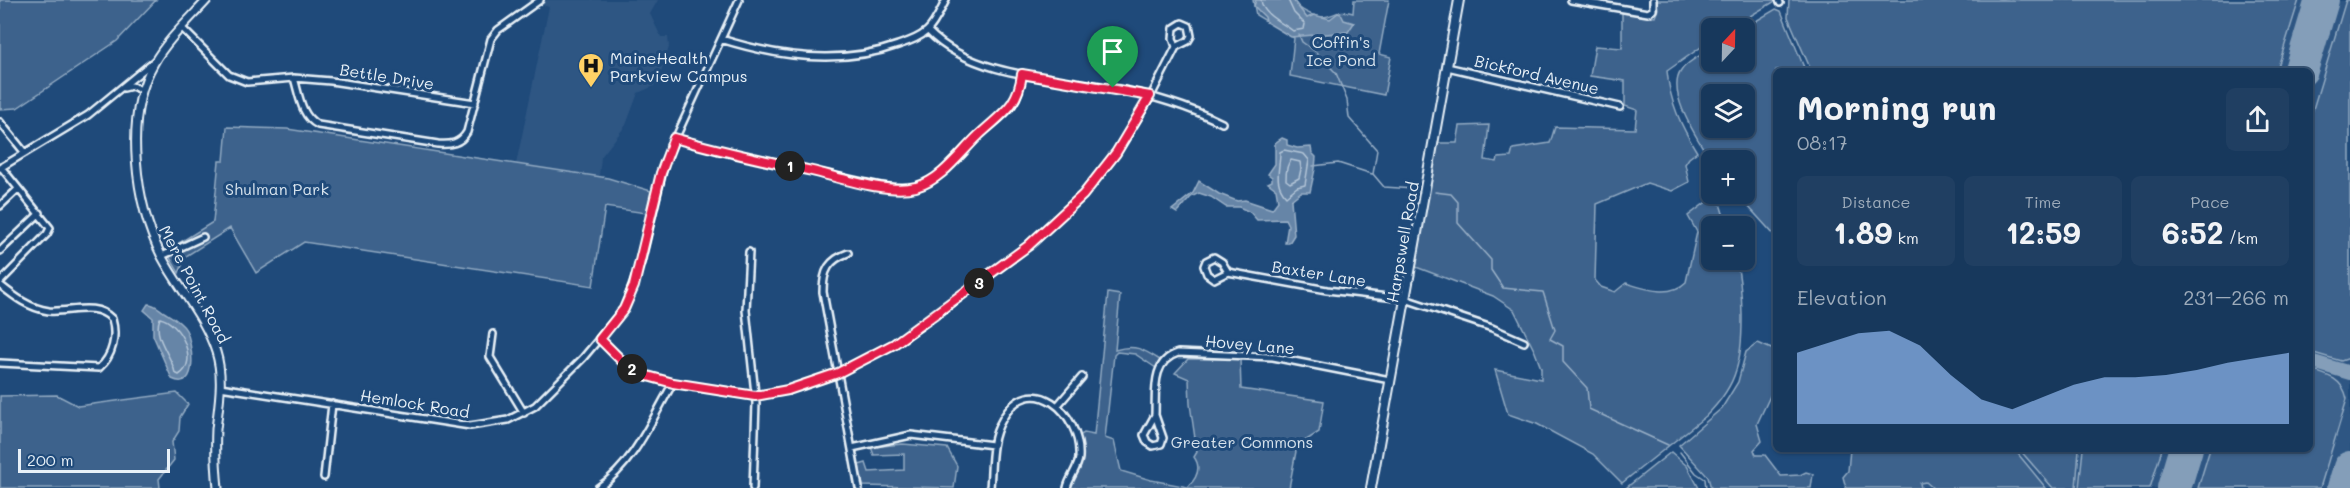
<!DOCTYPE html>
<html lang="en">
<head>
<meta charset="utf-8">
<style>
	body { margin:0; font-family:Mali,sans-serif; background:#203f62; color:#f1f3f6; height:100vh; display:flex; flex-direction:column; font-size:22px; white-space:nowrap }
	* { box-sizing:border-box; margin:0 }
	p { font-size:20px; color:#9eacbb }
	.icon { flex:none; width:33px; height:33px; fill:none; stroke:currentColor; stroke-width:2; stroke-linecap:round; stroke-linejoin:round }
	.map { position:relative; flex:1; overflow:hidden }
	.sheet { position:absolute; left:1773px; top:68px; width:540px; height:384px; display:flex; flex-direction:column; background:#17385c; border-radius:9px; box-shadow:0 2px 4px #0004,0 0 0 2px #365272 }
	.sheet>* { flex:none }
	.needle { width:39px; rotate:22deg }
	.tools { position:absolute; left:1701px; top:18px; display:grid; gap:12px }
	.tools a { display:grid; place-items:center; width:54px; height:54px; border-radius:9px; background:#17385c; box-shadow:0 2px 4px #0004,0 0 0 2px #365272; font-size:30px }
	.scale { position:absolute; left:18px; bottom:15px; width:152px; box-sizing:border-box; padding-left:6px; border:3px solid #e8f1f8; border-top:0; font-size:16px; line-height:21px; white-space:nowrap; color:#e8f1f8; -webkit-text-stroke:4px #1f4a7a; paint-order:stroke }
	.pin { position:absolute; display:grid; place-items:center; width:51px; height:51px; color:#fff; margin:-62px -26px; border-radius:50% 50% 50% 0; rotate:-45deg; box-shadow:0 0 6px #0007 }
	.pin .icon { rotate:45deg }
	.km { position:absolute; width:30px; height:30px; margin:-15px; border-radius:50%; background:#222; color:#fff; font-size:16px; line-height:30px; text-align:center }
	.round { display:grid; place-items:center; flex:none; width:63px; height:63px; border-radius:9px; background:#203f62 }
	.head { display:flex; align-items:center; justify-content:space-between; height:102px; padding:0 24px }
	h1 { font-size:33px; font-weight:800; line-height:45px }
	.figures { display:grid; grid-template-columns:repeat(3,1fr); gap:9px; height:102px; padding:6px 24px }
	.figures div { display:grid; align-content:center; border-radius:9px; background:#203f62; text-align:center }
	.figures b { font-size:30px; font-weight:800 }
	.figures small { font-size:16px; font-weight:400 }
	.figures p { font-size:16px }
	.chart { height:168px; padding:12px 24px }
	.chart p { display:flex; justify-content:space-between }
	.chart svg { width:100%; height:108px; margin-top:6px; fill:#90b9f0; opacity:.7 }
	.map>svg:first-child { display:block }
</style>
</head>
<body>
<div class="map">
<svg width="2350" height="488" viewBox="0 0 2350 488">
	<rect width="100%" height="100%" fill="#1f4a7a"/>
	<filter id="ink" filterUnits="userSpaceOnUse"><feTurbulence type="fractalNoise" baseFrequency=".0167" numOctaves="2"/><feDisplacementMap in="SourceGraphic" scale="12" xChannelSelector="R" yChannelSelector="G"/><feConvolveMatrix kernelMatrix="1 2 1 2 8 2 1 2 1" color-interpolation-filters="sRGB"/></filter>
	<g filter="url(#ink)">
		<path fill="#2e5683" d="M526 0H658L650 14 661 37H668L669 47 663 67 654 86 638 93 626 125 601 157 599 176 516 164 549 7Z
			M2091 0H2350V488H1914L1927 449 2310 448V70H2061Z"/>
		<path fill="#3c628c" stroke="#92aac2" stroke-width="1.5" fill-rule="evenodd" d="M0 0H156L117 41 17 108 0 109Z
			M1253 0H1293C1297 9 1313 17 1323 17 1334 16 1340 8 1353 13L1354 0H1389L1379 54 1391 57 1384 95 1290 76 1294 38 1256 15Z
			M1657 0H1777L1730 28H1712L1711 40 1667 71C1670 103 1681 126 1697 152L1689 158 1685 164 1689 182 1672 191 1647 183 1597 204 1595 280 1601 287 1615 292 1626 283C1645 289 1670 298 1686 282L1697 232 1688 216 1717 194 1727 226H1712V260H1736C1743 287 1745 343 1736 370 1731 388 1719 403 1706 416L1622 483 1593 454 1537 424 1508 414 1495 370 1541 379V368L1535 352 1514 310 1493 296 1416 267 1437 143H1457L1460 126 1489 125 1485 160 1497 162 1498 158 1511 157 1513 149 1550 143 1555 127 1635 129 1637 110 1625 106V81L1590 76 1595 46 1622 48V13L1655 17 1658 9Z
			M1789 0H2299L2277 70H1811L1788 17Z
			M2346 0H2350V358L2341 361 2310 352V119Z
			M1776 9 1781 11 1805 70H1776V237L1737 194H1744V160L1711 161C1700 142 1665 93 1681 71 1687 61 1702 55 1711 49L1712 62H1744V28ZM1712 94H1744V128H1712Z
			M227 127 287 129 516 164 608 178 651 191 646 213 605 207 593 286 304 242 256 273 230 228 186 256 179 273 166 251 213 222 219 161H224Z
			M1108 293 1120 295 1115 350C1135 344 1143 349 1160 360L1156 368 1135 354 1117 352 1114 355 1105 438 1114 441 1121 471 1151 480 1188 487C1197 478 1202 468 1194 457L1197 452 1190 404 1189 379 1175 373 1188 359H1240L1241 389 1324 401 1319 432 1297 446 1289 488H1063L1077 463 1079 436 1084 433 1094 435Z
			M1758 343 1776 351V383L1757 424 1762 441 1754 450 1756 455H1765L1781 476 1800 475 1806 472 1813 474 1811 488H1711L1708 477 1679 445 1722 408 1738 382 1746 352Z
			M2310 370C2328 375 2343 379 2347 399L2320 488H2198L2210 449 2310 448Z
			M177 393 188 404 180 417 179 431 172 442 174 460 159 479 160 488H0V396L57 395 78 406Z
			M903 444 947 448 957 466 954 488 863 486 859 465 866 463 869 472 904 470V454L874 455 871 447Z
			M1850 449H2014L2046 488H1933L1926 482 1920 483 1921 488H1846L1843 477 1848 471Z
			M2019 449H2079L2076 488H2053Z
			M2083 449V448L2162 449 2150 488H2079Z
			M1671 452 1687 466 1699 488H1626Z"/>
		<path fill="#6685a7" stroke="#9ab0c7" stroke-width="1.5" d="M1256 0H1293L1307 18 1314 15 1330 19 1338 13 1341 14 1344 20 1354 23 1348 32 1291 37 1266 22 1265 17 1254 6Z
			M1282 138 1287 140V145L1297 148 1311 147 1312 153 1316 157 1315 169 1310 192H1301L1291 200 1294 235 1289 243H1285L1288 225 1285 219 1257 220 1250 212 1239 207H1226L1211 197 1199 193 1191 197 1177 213 1172 210 1193 193 1199 181 1219 194 1237 201 1245 200 1272 209 1278 201 1276 189 1268 183 1272 181V177L1268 174 1275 164V143Z
			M148 304C155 304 158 308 164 312 172 317 182 322 186 330 192 342 200 392 172 379L153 335V318L144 310Z"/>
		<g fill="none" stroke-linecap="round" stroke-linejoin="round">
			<path stroke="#b4c6d8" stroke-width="1.5" d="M1261 0C1263 16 1282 22 1293 31L1304 29 1305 24 1294 13 1288 0
				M1284 150 1304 154 1309 160 1305 185 1297 187 1286 196C1273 182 1280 169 1280 152Z
				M1291 160 1300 162 1301 169 1299 178 1290 183 1286 180C1286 174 1286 164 1291 160Z
				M160 318C180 322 200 362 179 375L175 373C172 355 152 338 160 318Z"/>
			<path stroke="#9ab0c7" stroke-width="1.5" d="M1299 35 1302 42 1316 52 1336 73 1347 100 1349 118 1377 150 1373 174 1384 187 1414 189
				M1313 166 1338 163 1372 174
				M1435 192 1451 194 1458 202V223L1491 260V270L1503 288 1543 292 1555 330 1550 339 1563 346V362L1587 388 1589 409 1668 445
				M1680 452 1696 473 1705 479 1706 488"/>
			<path stroke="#849eb9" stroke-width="14" d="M2310 361 2350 373"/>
			<path stroke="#849eb9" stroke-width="34" d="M2301 70 2322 0
				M2174 488 2186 448
				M2344 488 2350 468"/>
			<defs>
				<path id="minor" d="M1571 0 1648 13 1653 10V0
					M1779 0 1780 3
					M1182 23 1189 26 1191 36 1188 41 1176 47 1173 38 1174 28Z
					M182 28 229 75 247 82 294 78 331 81 475 103
					M928 31C972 77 1054 78 1113 88 1151 95 1187 106 1222 123
					M721 39C778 57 840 66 898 45 908 42 919 38 927 31 935 24 941 9 946 0
					M1447 67 1620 107
					M294 78C299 94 301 117 318 125L438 144C450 145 460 144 467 132L491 39 498 30 540 0
					M124 88 132 86 142 90
					M0 122 25 153
					M674 138 717 150 880 186C895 188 911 190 926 183 947 173 961 152 978 136 989 126 1003 117 1012 105 1019 95 1021 85 1022 74
					M0 168 88 115 154 61
					M0 206 18 189
					M0 251 40 213
					M749 252 746 310 756 403 753 488
					M848 253C829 260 823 270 823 292L859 488
					M162 256 203 237
					M1214 257 1222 262 1228 272 1214 279 1207 274 1204 266 1206 261Z
					M1228 272 1327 290 1405 299 1492 328 1524 342
					M0 282 47 234 50 228 1 167
					M0 285C15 297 29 308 49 311 70 313 95 301 112 319 117 336 113 356 99 368L0 363
					M493 334 490 357 524 413
					M600 339 626 365 644 375 673 383 755 396 788 390 838 373 894 344 935 316 1028 246 1083 195 1116 153 1151 96 1176 47
					M220 387 470 426 508 420 535 406 583 358 624 309 641 262 665 161 739 0
					M1058 405 1082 377
					M1155 415C1156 392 1151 361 1178 353L1273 357 1390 380
					M1155 415 1163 438 1161 444 1153 446 1147 442 1144 435Z
					M852 448 911 435 993 445
					M324 477 332 404
					M598 488C634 464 652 419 673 383
					M990 488C992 465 990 440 1002 420 1030 367 1082 413 1079 458 1078 468 1069 478 1067 488"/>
				<path id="tertiary" d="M207 0C189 20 167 40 154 63 123 116 135 204 162 257 179 289 205 317 216 352 224 377 219 403 216 429 215 449 216 468 218 488"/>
				<path id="secondary" d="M1371 488 1459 0"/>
			</defs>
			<use href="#minor" stroke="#e8f1f8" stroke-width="10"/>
			<use href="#tertiary" stroke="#e8f1f8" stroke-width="11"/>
			<use href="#secondary" stroke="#e8f1f8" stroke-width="12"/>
			<use href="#minor" stroke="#1f4a7a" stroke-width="5"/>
			<use href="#tertiary" stroke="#1f4a7a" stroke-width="7"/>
			<use href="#secondary" stroke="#1f4a7a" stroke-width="8"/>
		</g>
	</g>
	<g fill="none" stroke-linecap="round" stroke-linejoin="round" filter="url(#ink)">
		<defs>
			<path id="route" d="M1022 74 1150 96 1116 153 1083 195 1028 246 894 344 838 373 788 390 755 396 673 383 644 375 626 365 600 339 624 309 634 286 661 173 674 138C720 151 766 161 812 171 841 178 887 194 916 187 942 180 960 153 979 135 1001 114 1018 107 1022 74Z"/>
		</defs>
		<use href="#route" stroke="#fff" stroke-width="12"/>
		<use href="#route" stroke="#e11d48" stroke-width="8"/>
	</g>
	<defs>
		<symbol id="hospital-pin" viewBox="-11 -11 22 30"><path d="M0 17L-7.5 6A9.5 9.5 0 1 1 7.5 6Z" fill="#ffd166" stroke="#1f4a7a"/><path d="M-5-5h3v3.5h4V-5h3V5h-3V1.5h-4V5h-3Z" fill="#111"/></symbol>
	</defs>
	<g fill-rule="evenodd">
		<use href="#hospital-pin" x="576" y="51" width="30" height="40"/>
	</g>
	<g text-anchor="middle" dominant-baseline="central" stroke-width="6" stroke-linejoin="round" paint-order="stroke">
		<g font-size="16" fill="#d7e3ed" stroke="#1f4a7a">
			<text x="1341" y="41">Coffin's<tspan x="1341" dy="18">Ice Pond</tspan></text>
			<text x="277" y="188">Shulman Park</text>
			<text x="1242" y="441">Greater Commons</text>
		</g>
		<g font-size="16" fill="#e8f1f8" stroke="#1f4a7a" text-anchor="start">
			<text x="610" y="57">MaineHealth<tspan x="610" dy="18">Parkview Campus</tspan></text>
		</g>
		<g font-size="16" fill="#e8f1f8" stroke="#1f4a7a">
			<text transform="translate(1537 74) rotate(13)">Bickford Avenue</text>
			<text transform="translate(387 76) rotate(9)">Bettle Drive</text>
			<text transform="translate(1402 242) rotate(-80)">Harpswell Road</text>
			<text transform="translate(1319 273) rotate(9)">Baxter Lane</text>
			<text transform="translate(195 284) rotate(62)">Mere Point Road</text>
			<text transform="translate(1250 344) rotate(5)">Hovey Lane</text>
			<text transform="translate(415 403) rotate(9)">Hemlock Road</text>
		</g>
	</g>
</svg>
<div class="tools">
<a><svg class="needle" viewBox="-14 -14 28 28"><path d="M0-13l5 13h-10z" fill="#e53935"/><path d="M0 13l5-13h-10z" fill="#9eacbb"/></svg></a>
<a><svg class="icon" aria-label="layers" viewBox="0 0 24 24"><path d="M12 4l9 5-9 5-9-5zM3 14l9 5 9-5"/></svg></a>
<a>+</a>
<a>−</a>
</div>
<div class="scale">200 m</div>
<div class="pin" style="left:1113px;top:88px;background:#1e9e55"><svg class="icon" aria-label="arrive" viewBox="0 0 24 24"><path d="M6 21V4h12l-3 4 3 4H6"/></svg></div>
<b class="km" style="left:790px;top:166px">1</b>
<b class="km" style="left:632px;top:369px">2</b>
<b class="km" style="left:979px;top:283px">3</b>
<section class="sheet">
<div class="head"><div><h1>Morning run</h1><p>08:17</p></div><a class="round"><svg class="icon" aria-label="share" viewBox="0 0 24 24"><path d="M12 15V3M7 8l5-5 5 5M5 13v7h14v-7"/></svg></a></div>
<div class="figures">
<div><p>Distance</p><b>1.89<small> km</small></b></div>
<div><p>Time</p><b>12:59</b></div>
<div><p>Pace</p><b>6:52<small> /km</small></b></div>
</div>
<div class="chart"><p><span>Elevation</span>231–266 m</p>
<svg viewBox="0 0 160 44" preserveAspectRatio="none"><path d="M0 44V15L10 11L20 7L30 6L40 12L50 24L60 34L70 38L80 33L90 28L100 25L110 25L120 24L130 22L140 19L150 17L160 15V44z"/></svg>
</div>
</section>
</div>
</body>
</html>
